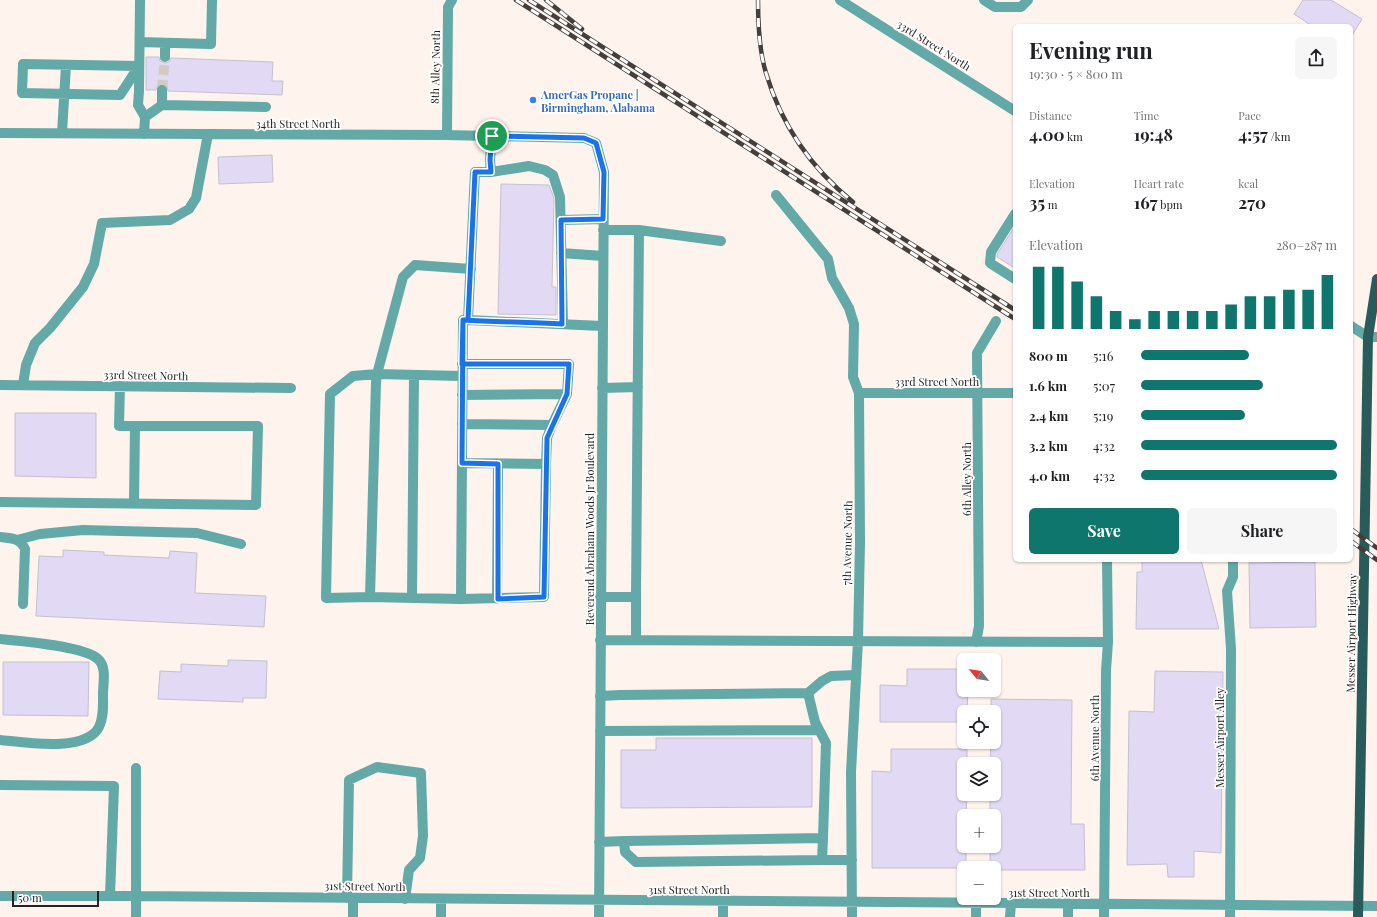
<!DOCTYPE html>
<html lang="en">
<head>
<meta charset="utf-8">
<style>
	body { margin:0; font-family:"Playfair Display",serif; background:#f6f6f6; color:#202124; height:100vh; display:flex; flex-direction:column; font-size:15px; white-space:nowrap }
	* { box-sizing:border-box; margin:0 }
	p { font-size:13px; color:#757577 }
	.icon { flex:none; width:22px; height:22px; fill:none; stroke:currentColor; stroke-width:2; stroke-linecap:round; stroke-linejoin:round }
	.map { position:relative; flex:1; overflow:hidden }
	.panel { position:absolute; left:1013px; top:24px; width:340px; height:538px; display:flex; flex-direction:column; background:#fff; border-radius:6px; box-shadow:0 1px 3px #0004 }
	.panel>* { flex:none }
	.needle { width:26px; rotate:300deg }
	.fabs { position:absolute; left:957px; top:653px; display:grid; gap:8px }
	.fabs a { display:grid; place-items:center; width:44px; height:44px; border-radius:6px; background:#fff; box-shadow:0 1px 3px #0004; font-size:20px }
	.scale { position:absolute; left:12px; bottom:10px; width:87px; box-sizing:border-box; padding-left:4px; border:2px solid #282320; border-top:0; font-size:11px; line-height:14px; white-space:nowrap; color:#282320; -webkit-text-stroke:3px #fff; paint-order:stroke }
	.pin { position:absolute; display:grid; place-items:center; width:34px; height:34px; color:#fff; margin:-17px; border:2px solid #fff; border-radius:50%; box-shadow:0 1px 4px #0007 }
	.round { display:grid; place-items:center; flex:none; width:42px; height:42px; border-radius:6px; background:#f6f6f6 }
	.summary { display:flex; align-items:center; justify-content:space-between; height:68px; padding:0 16px }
	h1 { font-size:22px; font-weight:700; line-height:30px }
	.metrics { display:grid; grid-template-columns:repeat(3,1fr); gap:6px; height:68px; padding:4px 16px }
	.metrics div { display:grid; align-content:center }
	.metrics b { font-size:17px; font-weight:700 }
	.metrics small { font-size:11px; font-weight:400 }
	.metrics p { font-size:11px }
	.chart { height:112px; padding:8px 16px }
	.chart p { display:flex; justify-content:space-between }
	.chart svg { width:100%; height:72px; margin-top:4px; stroke:#0f766e; stroke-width:6 }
	.cta { display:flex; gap:8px; margin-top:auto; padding:8px 16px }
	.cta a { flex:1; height:46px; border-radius:6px; background:#0f766e; color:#fff; font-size:16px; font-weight:700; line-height:46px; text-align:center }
	.cta a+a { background:#f6f6f6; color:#202124 }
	ul { padding:0 16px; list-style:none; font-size:13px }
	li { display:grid; grid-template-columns:64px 48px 1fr; align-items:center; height:30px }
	li i { height:10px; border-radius:5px; background:#0f766e }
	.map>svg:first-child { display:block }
</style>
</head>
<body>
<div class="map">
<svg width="1377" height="917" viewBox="0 0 1377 917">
	<rect width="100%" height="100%" fill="#fff4ed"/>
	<path fill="#e2d9f5" stroke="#c4c0cd" d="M1303 0H1331L1362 19 1351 37V26H1312L1294 14Z
		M146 57H159L160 61 165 63 169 62 171 58 273 62 272 81H283L282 95 168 91 167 86 162 84 158 85 156 90H146Z
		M272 155 273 182 219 184 218 157Z
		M501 184 549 185 554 198 552 287H556V315L498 314Z
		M1015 226V268L997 257V254Z
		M15 413H96V478L15 476Z
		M63 550 104 552V555L169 558 170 551 197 553 195 593 266 596 264 627 36 616 39 556 63 557Z
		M1142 560H1201L1219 629H1136L1137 572H1142Z
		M1315 562 1316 627 1250 628 1249 563Z
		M228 660 267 661 266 698H243V702L158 699 160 671 181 672V664L228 666Z
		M3 662H89L88 716 3 715Z
		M907 669H964V690H968L967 712H964V722H880V685L907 686Z
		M1155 671 1223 672 1221 853 1194 851V877H1168L1167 864 1127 865 1129 711 1154 712Z
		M991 699 1072 700 1071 824H1084L1085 870H994V868H990V846H994V816H990V794H994V764H990L991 742H994V712H991Z
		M656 738H812V807L621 808V750H656Z
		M891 749H967V764H964V794H967L966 816H964V846H966V868H872V771L891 772Z"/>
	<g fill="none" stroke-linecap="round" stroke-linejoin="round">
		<path stroke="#d4cac4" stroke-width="10" stroke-dasharray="10 5" stroke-linecap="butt" d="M162 90 165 57"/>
		<path stroke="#62a9a7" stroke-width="10" d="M140 0 139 91 138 105 145 117 144 134
			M840 0 1015 111
			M984 0 995 7H1021L1028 0
			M140 42 211 44 212 0
			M165 57V43
			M23 64 139 66 120 95 22 93Z
			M162 105V90
			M145 117 162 105 266 107
			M0 133 447 135 584 138 596 143 604 172 599 917
			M62 133 66 65
			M447 135 448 7 452 0
			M491 172 490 160 492 136
			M776 195 828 259 832 278 849 308 854 324 853 377 859 393 860 542 858 641 851 772 852 917
			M1015 214 991 252 990 263 1015 279
			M561 220 603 219
			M639 230 721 241
			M561 253 603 256
			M563 324 560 197 553 175 545 170 529 166 491 172H475L468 320 602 326
			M1351 326 1368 337H1377
			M462 364H569L567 394
			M462 376 377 374 376 382 370 597 461 599 463 320H468
			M0 385 291 388
			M23 385 26 365 35 343 50 328 83 287 94 264 102 223 170 220 189 209 196 198 208 134
			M602 388 638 387
			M859 393H1015
			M462 395 567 394 552 425
			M462 424 552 425 547 438 546 464
			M0 502 256 505 258 426H119L120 386
			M134 503 135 426
			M0 537C11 538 20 538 25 549L23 604
			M17 540 40 534 83 530 197 533 241 544
			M370 597 326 598 330 394 353 376 377 374 403 277 415 265 471 269
			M600 597H636L639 230H603
			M636 597V640
			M412 598 414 375
			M461 599 544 597 546 464 462 463
			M497 599 498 464
			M0 639C21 641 84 646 98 659 107 667 103 683 103 694 103 705 104 717 99 727 86 753 23 742 0 740
			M600 640 1108 642
			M976 642 979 626 977 353 996 321
			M808 693 822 681 831 676 856 675
			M600 696 620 695 808 693 815 722 826 743 823 838
			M600 731 819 730
			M0 785 114 786 110 896
			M599 842 624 841
			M822 860 823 838 624 841 625 852 636 862 822 860H852
			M0 896H135L1377 906
			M347 898 349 780 377 767 421 773 423 836 420 858 409 870 405 899
			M353 898V917
			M441 899V917
			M136 917V768
			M723 917V901
			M976 917V903
			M1010 917 1011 903
			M1068 917V904
			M1104 917 1106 670 1108 642 1107 560
			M1230 917 1231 649 1227 591 1233 577V560"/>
		<path stroke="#285b59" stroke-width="10" d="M1358 917 1368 337 1377 279"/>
		<defs>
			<path id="rail" d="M516 0 1015 319
				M529 0 1015 310
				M546 0 582 29
				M758 0C758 24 759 50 766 73 781 124 811 168 853 202
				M1351 529 1377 548
				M1351 541 1377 560"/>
		</defs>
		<use href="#rail" stroke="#453f3c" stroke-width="4.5"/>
		<use href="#rail" stroke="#fff" stroke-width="3" stroke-dasharray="9" stroke-linecap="butt"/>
	</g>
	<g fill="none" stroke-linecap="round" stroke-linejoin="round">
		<defs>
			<path id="route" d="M492 136 490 160 491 172H475L468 320H463L462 463 498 464V599L544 597 547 438 567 394 569 364H462L463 320C496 322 529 322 562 324L561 220 603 219 604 172 596 143 584 138 492 136"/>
		</defs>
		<use href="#route" stroke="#fff" stroke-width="8"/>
		<use href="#route" stroke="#1a73e8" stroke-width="5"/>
	</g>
	<circle fill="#3f7fe0" stroke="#fff" stroke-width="1.5" cx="533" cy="100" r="4"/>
	<g text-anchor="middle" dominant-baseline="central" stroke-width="3.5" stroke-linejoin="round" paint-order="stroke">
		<g font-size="11" fill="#282320" stroke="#fff">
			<text transform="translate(934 45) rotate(32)">33rd Street North</text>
			<text transform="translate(435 67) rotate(-89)">8th Alley North</text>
			<text x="298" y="123">34th Street North</text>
			<text transform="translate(146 375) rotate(1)">33rd Street North</text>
			<text x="937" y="381">33rd Street North</text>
			<text transform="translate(966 479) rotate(-90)">6th Alley North</text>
			<text transform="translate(589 529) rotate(-90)">Reverend Abraham Woods Jr Boulevard</text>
			<text transform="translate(847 543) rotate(-89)">7th Avenue North</text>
			<text transform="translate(1351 633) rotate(-89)">Messer Airport Highway</text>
			<text transform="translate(1094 738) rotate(-90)">6th Avenue North</text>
			<text transform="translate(1219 738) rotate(-90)">Messer Airport Alley</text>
			<text transform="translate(365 886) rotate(1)">31st Street North</text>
			<text x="689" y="889">31st Street North</text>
			<text x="1049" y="892">31st Street North</text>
		</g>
		<g font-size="11" font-weight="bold" fill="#366cbe" stroke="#fff" text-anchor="start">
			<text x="541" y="94">AmerGas Propane |<tspan x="541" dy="13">Birmingham, Alabama</tspan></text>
		</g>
	</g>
</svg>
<div class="fabs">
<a><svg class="needle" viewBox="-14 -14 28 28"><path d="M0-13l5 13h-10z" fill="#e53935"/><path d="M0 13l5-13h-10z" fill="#757577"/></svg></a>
<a><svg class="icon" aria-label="locate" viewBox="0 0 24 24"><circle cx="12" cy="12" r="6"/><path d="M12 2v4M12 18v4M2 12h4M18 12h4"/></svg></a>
<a><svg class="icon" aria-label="layers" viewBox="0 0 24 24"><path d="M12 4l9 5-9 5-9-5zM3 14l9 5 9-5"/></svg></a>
<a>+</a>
<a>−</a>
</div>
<div class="scale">50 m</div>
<div class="pin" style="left:492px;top:136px;background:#1e9e55"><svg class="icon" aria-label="arrive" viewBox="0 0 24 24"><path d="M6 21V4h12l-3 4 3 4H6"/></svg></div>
<section class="panel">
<div class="summary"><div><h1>Evening run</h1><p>19:30 · 5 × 800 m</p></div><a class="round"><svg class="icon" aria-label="share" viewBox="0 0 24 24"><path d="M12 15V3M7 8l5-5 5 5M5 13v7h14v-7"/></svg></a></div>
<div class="metrics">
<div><p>Distance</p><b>4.00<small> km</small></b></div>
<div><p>Time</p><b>19:48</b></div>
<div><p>Pace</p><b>4:57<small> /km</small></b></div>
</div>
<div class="metrics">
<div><p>Elevation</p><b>35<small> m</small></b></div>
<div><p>Heart rate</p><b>167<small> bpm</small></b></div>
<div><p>kcal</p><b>270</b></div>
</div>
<div class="chart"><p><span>Elevation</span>280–287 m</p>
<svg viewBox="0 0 160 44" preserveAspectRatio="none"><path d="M5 44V6M15 44V6M25 44V15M35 44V24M45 44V33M55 44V38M65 44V33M75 44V33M85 44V33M95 44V33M105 44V29M115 44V24M125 44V24M135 44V20M145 44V20M155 44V11"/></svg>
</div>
<ul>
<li><b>800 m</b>5:16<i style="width:55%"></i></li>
<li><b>1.6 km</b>5:07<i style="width:62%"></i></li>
<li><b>2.4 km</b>5:19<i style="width:53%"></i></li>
<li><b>3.2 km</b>4:32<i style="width:100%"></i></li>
<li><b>4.0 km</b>4:32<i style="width:100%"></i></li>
</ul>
<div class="cta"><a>Save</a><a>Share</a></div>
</section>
</div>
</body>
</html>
